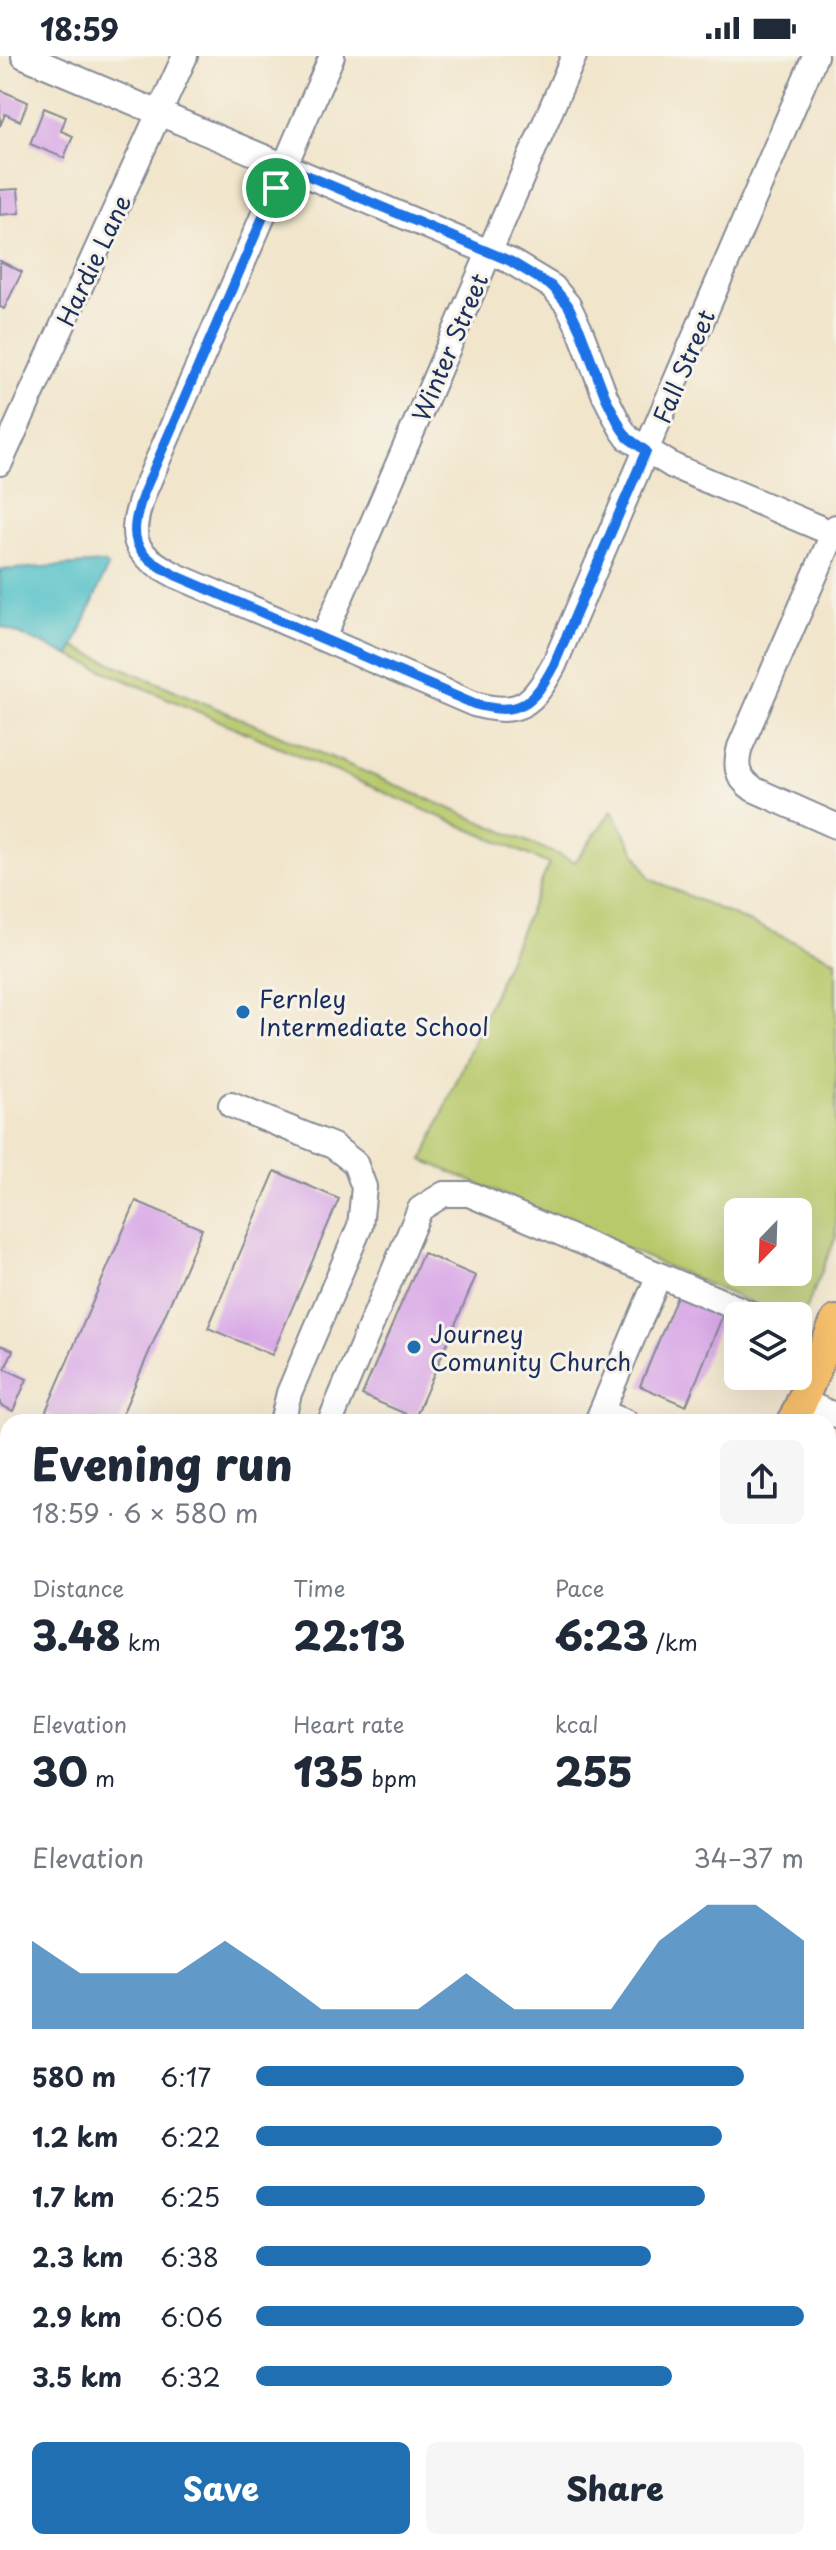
<!DOCTYPE html>
<html lang="en">
<head>
<meta charset="utf-8">
<style>
	body { margin:0; font-family:"Playpen Sans",sans-serif; background:#f6f6f7; color:#1f2937; height:100vh; display:flex; flex-direction:column; font-size:30px; white-space:nowrap }
	* { box-sizing:border-box; margin:0 }
	p { font-size:26px; color:#747a83 }
	.icon { flex:none; width:44px; height:44px; fill:none; stroke:currentColor; stroke-width:2; stroke-linecap:round; stroke-linejoin:round }
	.map { position:relative; flex:1; overflow:hidden }
	.details { position:absolute; left:0px; top:1358px; width:836px; height:1136px; display:flex; flex-direction:column; background:#fff; border-radius:24px 24px 0 0; box-shadow:0 8px 32px #0002 }
	.details>* { flex:none }
	.needle { width:52px; rotate:203deg }
	.fabs { position:absolute; left:724px; top:1142px; display:grid; gap:16px }
	.fabs a { display:grid; place-items:center; width:88px; height:88px; border-radius:12px; background:#fff; box-shadow:0 8px 32px #0002; font-size:40px }
	.pin { position:absolute; display:grid; place-items:center; width:68px; height:68px; color:#fff; margin:-34px; border:4px solid #fff; border-radius:50%; box-shadow:0 2px 8px #0007 }
	.round { display:grid; place-items:center; flex:none; width:84px; height:84px; border-radius:12px; background:#f6f6f7 }
	.headline { display:flex; align-items:center; justify-content:space-between; height:136px; padding:0 32px }
	h1 { font-size:44px; font-weight:800; line-height:60px }
	.metrics { display:grid; grid-template-columns:repeat(3,1fr); gap:12px; height:136px; padding:8px 32px }
	.metrics div { display:grid; align-content:center }
	.metrics b { font-size:40px; font-weight:800 }
	.metrics small { font-size:22px; font-weight:400 }
	.metrics p { font-size:22px }
	.chart { height:224px; padding:16px 32px }
	.chart p { display:flex; justify-content:space-between }
	.chart svg { width:100%; height:144px; margin-top:8px; fill:#1f6fb2; opacity:.7 }
	.cta { display:flex; gap:16px; margin-top:auto; padding:16px 32px }
	.cta a { flex:1; height:92px; border-radius:12px; background:#1f6fb2; color:#fff; font-size:32px; font-weight:800; line-height:92px; text-align:center }
	.cta a+a { background:#f6f6f7; color:#1f2937 }
	ul { padding:0 32px; list-style:none; font-size:26px }
	li { display:grid; grid-template-columns:128px 96px 1fr; align-items:center; height:60px }
	li i { height:20px; border-radius:10px; background:#1f6fb2 }
	.status { display:flex; justify-content:space-between; align-items:center; height:56px; padding:0 40px; background:#fff; direction:ltr }
	.status svg { height:22px; fill:currentColor }
	.map>svg:first-child { display:block }
</style>
</head>
<body>
<div class="status"><b>18:59</b><svg viewBox="0 0 49 12"><path d="M0 12V9h3v3zM5 12V6h3v6zM10 12V3h3v9zM15 12V0h3v12zM26 1h20v11H26zM47 4h2v5h-2z"/></svg></div>
<div class="map">
<svg width="836" height="2494" viewBox="0 0 836 2494">
	<rect width="100%" height="100%" fill="#f7f3e8"/>
	<filter id="ink" filterUnits="userSpaceOnUse"><feTurbulence type="fractalNoise" baseFrequency=".0125" numOctaves="2"/><feDisplacementMap in="SourceGraphic" scale="16" xChannelSelector="R" yChannelSelector="G"/><feConvolveMatrix kernelMatrix="1 2 1 2 8 2 1 2 1" color-interpolation-filters="sRGB"/></filter>
	<filter id="wash" filterUnits="userSpaceOnUse"><feTurbulence type="fractalNoise" baseFrequency=".006" numOctaves="4" result="noise"/><feDisplacementMap in="SourceGraphic" scale="32" xChannelSelector="R" yChannelSelector="G"/><feGaussianBlur stdDeviation="1.8" result="paint"/><feColorMatrix in="noise" values="0 0 0 0 0 0 0 0 0 0 0 0 0 0 0 0 0 1.4 0 .05"/><feComposite in="paint" operator="in"/></filter>
	<g filter="url(#wash)">
		<rect width="100%" height="100%" fill="#f1e5cb"/>
		<path fill="#b8c96c" stroke="#6a7c65" stroke-width="2" fill-rule="evenodd" d="M74 591 575 806 612 754 650 823 836 904V1181L800 1268 798 1260 776 1258 423 1104 549 808 70 600ZM738 1156H798V1216H738Z
			M346 2486H606L602 2494H343Z"/>
		<path fill="#53c1c8" stroke="#377893" stroke-width="2" d="M104 507 108 510 70 600 0 570V514Z"/>
		<g id="blocks">
			<path fill="#d8a8e7" d="M0 34 28 46 20 65 5 58 0 70Z
				M44 52 66 61 61 75 73 80 64 102 30 88Z
				M18 133 20 157 0 159V134Z
				M0 205 22 216 4 253 0 251Z
				M275 1115 339 1143 272 1299 208 1272Z
				M136 1145 202 1173 119 1366H65L45 1357Z
				M423 1197 476 1220 415 1362 362 1339Z
				M680 1233 725 1254 686 1350 640 1330Z
				M0 1289 13 1294 5 1313 27 1323 13 1355 0 1349Z
				M8 1464V1538L0 1540V1466Z
				M828 1942 836 1945V1974L828 1992Z
				M0 2103 8 2106V2136L0 2132Z
				M828 2151 836 2155V2189L828 2208Z
				M828 2298 836 2301V2329L828 2326Z
				M8 2478V2486H41L60 2494H1Z"/>
		</g>
	</g>
	<g filter="url(#ink)">
		<use href="#blocks" fill-opacity="0" stroke="#868a94" stroke-width="2"/>
		<g fill="none" stroke-linecap="round" stroke-linejoin="round">
			<defs>
				<path id="minor" d="M24 0 510 205 553 231 568 249 580 274 605 340 621 372 628 382 673 410 836 479
					M332 0 144 436C127 484 132 497 177 520L474 648C520 661 533 648 554 609L815 0
					M0 407 185 0
					M836 471 740 691C735 710 736 721 753 733L836 770
					M323 582 574 0
					M231 1049 333 1090 355 1107 364 1131 360 1170 289 1337 282 1366
					M659 1219 756 1260
					M802 1345 836 1360
					M601 1356 626 1366
					M330 1366 420 1153 444 1138H469L659 1219 597 1366
					M828 2042 836 2025
					M0 2167 8 2170
					M828 2251 836 2255
					M0 2408 8 2411
					M181 2486 199 2494
					M736 2486 755 2494
					M636 2494 639 2486"/>
				<path id="major" d="M793 1366 836 1265
					M310 2494 314 2486"/>
			</defs>
			<use href="#minor" stroke="#868a94" stroke-width="28"/>
			<use href="#major" stroke="#868a94" stroke-width="34"/>
			<use href="#minor" stroke="#fff" stroke-width="24"/>
			<use href="#major" stroke="#f7c06c" stroke-width="30"/>
		</g>
	</g>
	<g fill="none" stroke-linecap="round" stroke-linejoin="round" filter="url(#ink)">
		<defs>
			<path id="route" d="M285 110 510 205 553 231 568 249 580 274 605 340 621 372 628 382 646 395 554 609C533 648 520 661 474 648L177 520C132 497 127 484 144 436Z"/>
		</defs>
		<use href="#route" stroke="#fff" stroke-width="16"/>
		<use href="#route" stroke="#1a73e8" stroke-width="10"/>
	</g>
	<g fill="#1f6fb2" stroke="#f7f3e8" stroke-width="3">
		<circle cx="243" cy="956" r="8"/>
		<circle cx="414" cy="1291" r="8"/>
	</g>
	<g text-anchor="middle" dominant-baseline="central" stroke-width="6" stroke-linejoin="round" paint-order="stroke">
		<g font-size="24" fill="#1b2f5e" stroke="#f7f3e8">
			<text transform="translate(93 204) rotate(-65)">Hardie Lane</text>
			<text transform="translate(449 291) rotate(-67)">Winter Street</text>
			<text transform="translate(683 310) rotate(-67)">Fall Street</text>
		</g>
		<g font-size="24" fill="#1b2f5e" stroke="#f7f3e8" text-anchor="start">
			<text x="259" y="942">Fernley<tspan x="259" dy="28">Intermediate School</tspan></text>
			<text x="430" y="1277">Journey<tspan x="430" dy="28">Comunity Church</tspan></text>
		</g>
	</g>
</svg>
<div class="fabs">
<a><svg class="needle" viewBox="-14 -14 28 28"><path d="M0-13l5 13h-10z" fill="#e53935"/><path d="M0 13l5-13h-10z" fill="#747a83"/></svg></a>
<a><svg class="icon" aria-label="layers" viewBox="0 0 24 24"><path d="M12 4l9 5-9 5-9-5zM3 14l9 5 9-5"/></svg></a>
</div>
<div class="pin" style="left:276px;top:132px;background:#1e9e55"><svg class="icon" aria-label="arrive" viewBox="0 0 24 24"><path d="M6 21V4h12l-3 4 3 4H6"/></svg></div>
<section class="details">
<div class="headline"><div><h1>Evening run</h1><p>18:59 · 6 × 580 m</p></div><a class="round"><svg class="icon" aria-label="share" viewBox="0 0 24 24"><path d="M12 15V3M7 8l5-5 5 5M5 13v7h14v-7"/></svg></a></div>
<div class="metrics">
<div><p>Distance</p><b>3.48<small> km</small></b></div>
<div><p>Time</p><b>22:13</b></div>
<div><p>Pace</p><b>6:23<small> /km</small></b></div>
</div>
<div class="metrics">
<div><p>Elevation</p><b>30<small> m</small></b></div>
<div><p>Heart rate</p><b>135<small> bpm</small></b></div>
<div><p>kcal</p><b>255</b></div>
</div>
<div class="chart"><p><span>Elevation</span>34–37 m</p>
<svg viewBox="0 0 160 44" preserveAspectRatio="none"><path d="M0 44V17L10 27L20 27L30 27L40 17L50 27L60 38L70 38L80 38L90 27L100 38L110 38L120 38L130 17L140 6L150 6L160 17V44z"/></svg>
</div>
<ul>
<li><b>580 m</b>6:17<i style="width:89%"></i></li>
<li><b>1.2 km</b>6:22<i style="width:85%"></i></li>
<li><b>1.7 km</b>6:25<i style="width:82%"></i></li>
<li><b>2.3 km</b>6:38<i style="width:72%"></i></li>
<li><b>2.9 km</b>6:06<i style="width:100%"></i></li>
<li><b>3.5 km</b>6:32<i style="width:76%"></i></li>
</ul>
<div class="cta"><a>Save</a><a>Share</a></div>
</section>
</div>
</body>
</html>
